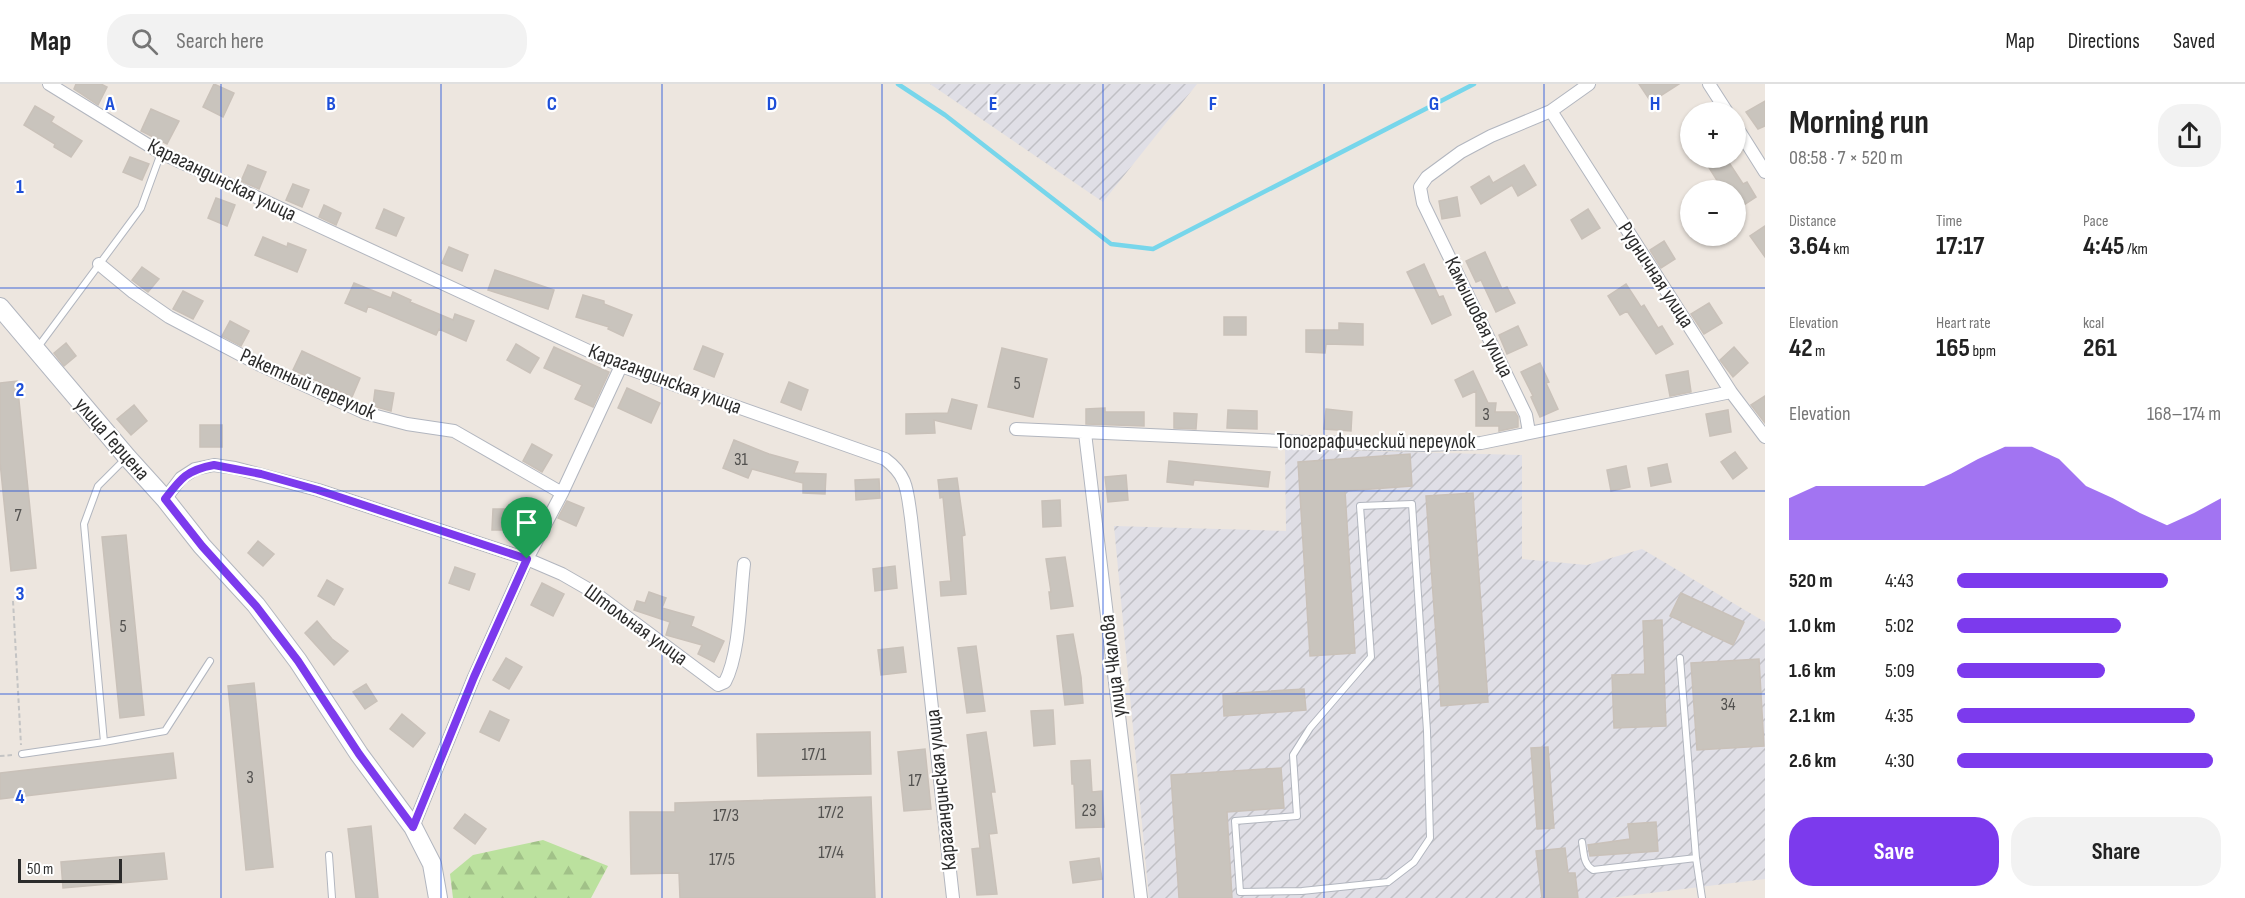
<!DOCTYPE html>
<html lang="en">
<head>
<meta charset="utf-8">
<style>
	body { margin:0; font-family:"Sofia Sans Condensed",sans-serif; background:#f2f2f2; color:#222; height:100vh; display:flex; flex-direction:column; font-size:22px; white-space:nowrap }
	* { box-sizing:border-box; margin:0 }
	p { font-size:20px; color:#767676 }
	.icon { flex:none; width:33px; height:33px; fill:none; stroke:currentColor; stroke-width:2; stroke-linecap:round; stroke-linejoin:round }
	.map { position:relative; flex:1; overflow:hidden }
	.details { display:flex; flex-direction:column; background:#fff; width:480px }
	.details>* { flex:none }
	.tools { position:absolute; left:1680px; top:18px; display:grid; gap:12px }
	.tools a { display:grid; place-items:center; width:66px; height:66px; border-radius:50%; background:#fff; box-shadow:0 2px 4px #0004; font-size:30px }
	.scale { position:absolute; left:18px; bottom:15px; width:104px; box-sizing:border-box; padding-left:6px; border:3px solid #2c2c2c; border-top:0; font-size:16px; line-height:21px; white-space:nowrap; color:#2c2c2c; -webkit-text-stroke:4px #fff; paint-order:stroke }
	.pin { position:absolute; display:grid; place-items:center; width:51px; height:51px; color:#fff; margin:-62px -26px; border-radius:50% 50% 50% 0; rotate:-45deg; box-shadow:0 0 6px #0007 }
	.pin .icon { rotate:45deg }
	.round { display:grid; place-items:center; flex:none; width:63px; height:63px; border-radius:24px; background:#f2f2f2 }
	.overview { display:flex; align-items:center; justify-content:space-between; height:102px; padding:0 24px }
	h1 { font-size:33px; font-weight:700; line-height:45px }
	.figures { display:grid; grid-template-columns:repeat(3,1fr); gap:9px; height:102px; padding:6px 24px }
	.figures div { display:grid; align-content:center }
	.figures b { font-size:26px; font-weight:700 }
	.figures small { font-size:16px; font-weight:400 }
	.figures p { font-size:16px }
	.chart { height:168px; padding:12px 24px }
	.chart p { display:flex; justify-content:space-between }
	.chart svg { width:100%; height:108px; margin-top:6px; fill:#7c3aed; opacity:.7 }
	.button { display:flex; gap:12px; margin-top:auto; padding:12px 24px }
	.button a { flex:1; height:69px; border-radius:24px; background:#7c3aed; color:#fff; font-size:24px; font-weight:700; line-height:69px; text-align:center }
	.button a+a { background:#f2f2f2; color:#222 }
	ul { padding:0 24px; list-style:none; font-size:20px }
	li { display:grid; grid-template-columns:96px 72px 1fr; align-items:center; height:45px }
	li i { height:15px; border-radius:8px; background:#7c3aed }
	header { display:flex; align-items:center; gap:36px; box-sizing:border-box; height:84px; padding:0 30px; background:#fff; border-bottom:2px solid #e0e0e0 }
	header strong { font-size:28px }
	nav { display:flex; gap:33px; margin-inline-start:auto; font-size:21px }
	.search { width:420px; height:54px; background:#f2f2f2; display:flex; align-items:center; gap:15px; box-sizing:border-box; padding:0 21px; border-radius:24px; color:#767676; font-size:22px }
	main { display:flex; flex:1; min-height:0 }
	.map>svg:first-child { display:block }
</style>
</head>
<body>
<header>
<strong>Map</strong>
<div class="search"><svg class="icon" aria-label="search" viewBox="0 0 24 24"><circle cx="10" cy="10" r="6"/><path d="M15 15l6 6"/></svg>Search here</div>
<nav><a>Map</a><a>Directions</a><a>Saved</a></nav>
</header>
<main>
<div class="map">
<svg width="1765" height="814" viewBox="0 0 1765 814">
	<defs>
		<pattern id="industrial-furrows" width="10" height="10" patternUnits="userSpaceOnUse" patternTransform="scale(1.5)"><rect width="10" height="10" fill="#e0dfe6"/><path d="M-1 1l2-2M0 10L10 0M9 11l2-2" fill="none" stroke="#c0c0c5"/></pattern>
		<pattern id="forest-firs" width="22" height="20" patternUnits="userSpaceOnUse" patternTransform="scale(1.5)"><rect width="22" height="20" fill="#bbe19e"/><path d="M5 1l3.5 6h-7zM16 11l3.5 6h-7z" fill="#a1c188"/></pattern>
	</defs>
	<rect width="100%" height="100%" fill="#ede6df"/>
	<path fill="url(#industrial-furrows)" d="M930 0H1197L1103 118Z
		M1285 365 1522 371V475L1587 481 1642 465 1765 538V795L1610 814H1149L1114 442 1286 447Z"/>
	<path fill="url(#forest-firs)" d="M543 756 608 782 591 814H453L450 790 473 771Z"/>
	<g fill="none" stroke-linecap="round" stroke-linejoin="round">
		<path stroke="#77d6eb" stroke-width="4.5" d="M898 0 945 31 1111 160 1153 165 1474 0"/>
	</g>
	<path fill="#c9c4bd" stroke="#c9c1b9" stroke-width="1.5" d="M76 0H101L107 3 98 21 74 5Z
		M214 0 234 9 223 33 203 23Z
		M1639 0H1679L1651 18Z
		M1765 17V42L1758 45 1746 28Z
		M35 22 54 33 51 38 82 57 71 73 54 63 55 60 24 41Z
		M151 25 179 37 167 60 141 47Z
		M130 73 149 80 142 96 123 88Z
		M1703 74H1726L1743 100 1747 98 1756 113 1736 126V106H1723Z
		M248 81 266 88 259 105 241 97Z
		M1524 81 1536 101 1518 112 1512 101 1481 120 1471 103 1489 92 1493 99Z
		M293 100 309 106 302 123 286 116Z
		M1457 113 1460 132 1442 135 1439 117Z
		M216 114 235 121 227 142 208 134Z
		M324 121 341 129 336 141 319 133Z
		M384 125 404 134 396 152 376 144Z
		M1588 125 1600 144 1582 155 1571 136Z
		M1765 142V173L1750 152Z
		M263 153 287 163 288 159 306 166 297 188 255 171Z
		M1664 157 1675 175 1661 184 1650 166Z
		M449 163 468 171 462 187 442 179Z
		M1485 168 1502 205 1507 203 1515 219 1496 228 1481 196 1476 198 1466 177Z
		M1424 180 1439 213 1443 212 1451 231 1432 240 1407 188Z
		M142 183 159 195 148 208 132 196Z
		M495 186 554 206 548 225 488 206Z
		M354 199 391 214 393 208 411 216 410 218 453 236 455 230 474 237 466 257 439 245 436 251 368 222 366 228 345 219Z
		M1626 200 1641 223 1644 221 1658 244 1662 242 1673 260 1656 270 1627 227 1620 231 1608 212Z
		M183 207 203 217 193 235 173 225Z
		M583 211 604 217V220L632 231 623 252 608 245 609 243 576 233Z
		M1709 219 1722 239 1704 250 1691 230Z
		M1224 233H1246V251H1224Z
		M230 237 249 247 241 262 222 252Z
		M1339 239 1363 240V261L1326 260 1325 269 1306 268V246H1339Z
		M1518 242 1527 261 1507 270 1499 251Z
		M66 259 76 272 64 282 54 269Z
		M516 260 539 274 530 289 507 276Z
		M703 262 723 270 714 293 694 285Z
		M554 263 609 288 593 323 575 315 582 301 544 284Z
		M1734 263 1748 279 1733 293 1720 276Z
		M1002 264 1047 275 1033 333 988 323Z
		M302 267 360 294 352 313 293 286Z
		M1540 279 1549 298 1546 299 1558 325 1540 333 1531 313 1533 312 1521 288Z
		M1473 287 1488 319H1496L1495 328H1515L1518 333V343L1499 347V342H1476V307L1463 313 1455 296Z
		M1688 287 1691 308 1670 312 1666 291Z
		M17 297 36 484 11 487 0 378V299Z
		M789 298 808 306 801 326 781 318Z
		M627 304 660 319 651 339 618 324Z
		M375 306 394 309 391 327 373 322Z
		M1765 312V339L1751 321Z
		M952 315 977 321 971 345 934 336 935 349 906 350V330L948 329Z
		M134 321 147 337 131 351 117 335Z
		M1105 324V328H1144V342L1086 340V325Z
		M1326 325 1352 328 1351 347 1324 345Z
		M1228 326 1257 327V345L1227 344Z
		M1728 326 1731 348 1710 352 1706 330Z
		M1174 329 1197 330 1196 345 1174 344Z
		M200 341H222V363H200Z
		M734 356 769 370 798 378 794 389 826 390 825 410 803 409V399L752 385 748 394 723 384Z
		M532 360 552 371 542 388 523 377Z
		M1735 368 1747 384 1733 395 1721 378Z
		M1410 370 1412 402 1345 407 1355 569 1310 572 1298 378Z
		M1169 377 1270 388 1268 403 1194 396 1193 401 1167 398Z
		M1667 380 1671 398 1651 402 1648 384Z
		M1626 382 1630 403 1611 407 1607 386Z
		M1126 391 1128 416 1108 418 1105 393Z
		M957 394 965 451 962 452 966 510 941 512 940 498 951 497 943 413 940 414 938 396Z
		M879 395 880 414 856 416 855 396Z
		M1473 409 1488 618 1441 622 1426 412Z
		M1060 416 1061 442 1043 443 1042 417Z
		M567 417 584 424 576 442 558 434Z
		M493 425H513V446H492Z
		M126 451 144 631 120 634 102 453Z
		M258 457 274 470 263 482 248 469Z
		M1065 473 1073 522 1051 525 1049 508H1051L1046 475Z
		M895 482 897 504 875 507 873 485Z
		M455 483 475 490 469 506 449 499Z
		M327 496 343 505 334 521 318 512Z
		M542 499 564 510 553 532 531 521Z
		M649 508 666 514 662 524 694 533 691 542 724 557 714 578 698 570 702 561 666 551 670 538 634 526 637 517 645 519Z
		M1681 509 1744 538 1733 561 1670 532Z
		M1662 536 1666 642 1614 644 1612 591 1645 590 1643 537Z
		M317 537 332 555 348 567 334 581 305 549Z
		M1073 550 1081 593 1083 619 1065 621 1057 552Z
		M976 562 985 627 967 629 958 564Z
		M903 563 906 588 881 591 878 566Z
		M506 574 522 583 509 605 493 596Z
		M1759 575 1764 662 1697 666 1691 579Z
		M254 599 273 783 246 786 228 602Z
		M366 600 377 617 365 625 353 608Z
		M1304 605 1306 626 1224 632 1223 610Z
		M1053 626 1055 660 1034 662 1031 627Z
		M490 627 509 636 499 657 480 648Z
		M402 630 425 649 413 663 390 645Z
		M870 648 871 690 758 692 757 650Z
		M986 648 995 708H991L997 749 989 750 997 810 977 811 972 765 980 764 967 651Z
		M1548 663 1554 744 1537 745 1531 664Z
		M925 665 931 725 904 727 898 668Z
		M173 669 176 694 0 715V689Z
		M1090 676 1092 708 1102 707 1104 743 1076 744 1074 700H1072L1071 677Z
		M1281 684 1284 724 1227 728 1232 814H1179L1171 691Z
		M871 713 875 814H680L679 789 631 790 630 728H675V719Z
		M465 730 486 745 475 760 454 744Z
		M1656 738 1658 767 1590 772 1588 761 1630 755 1628 740Z
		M371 742 378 814H356L348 745Z
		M1565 764 1568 789H1575L1578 814H1542L1536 767Z
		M164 769 167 795 63 804 61 778Z
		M1099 774 1102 795 1073 799 1070 778Z"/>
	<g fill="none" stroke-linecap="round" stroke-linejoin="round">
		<defs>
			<path id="service" d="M38 263 141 124 161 69
				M1412 420 1427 647 1430 754 1414 778 1388 798 1302 807 1240 808 1235 737 1297 732 1293 671 1310 644 1371 573 1360 422Z
				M1680 574 1696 774 1702 814
				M104 658 84 440 98 402 126 374
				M22 670 104 658 165 647 210 577
				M1582 758C1584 769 1583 780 1593 786L1696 774
				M329 771 332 814"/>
			<path id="minor" d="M49 0 161 69 621 282 885 375C908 392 907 407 911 434L953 814
				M1709 0 1727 28
				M1551 27 1731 308 1765 353
				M1736 42 1765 88
				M99 180 133 208 169 233 260 281 365 329 407 340 454 347 562 409
				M1016 345 1306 358 1424 361 1481 359 1731 308
				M1529 348 1526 331 1423 119 1420 103 1427 93 1461 68 1491 52 1551 27 1589 0
				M1085 349 1141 814
				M165 415 181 394 195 385 214 381 235 384 318 406 527 475 562 490 595 509 718 601 725 598C740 570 740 513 744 480
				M413 743 474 593 527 475 562 409 621 282"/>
			<path id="secondary" d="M0 223 127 373 165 415 202 462 256 521 298 577 359 670 413 743 432 780 438 814"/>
		</defs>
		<use href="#service" stroke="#b2b6bf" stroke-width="8"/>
		<use href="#minor" stroke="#b2b6bf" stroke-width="14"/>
		<use href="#secondary" stroke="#b2b6bf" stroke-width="20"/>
		<path stroke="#c4c4c4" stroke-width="2" stroke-dasharray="4.5 3" stroke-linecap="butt" d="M13 517 21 661
			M0 672 13 671"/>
		<use href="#service" stroke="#fff" stroke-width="6"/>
		<use href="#minor" stroke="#fff" stroke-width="12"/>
		<use href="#secondary" stroke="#fff" stroke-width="18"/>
	</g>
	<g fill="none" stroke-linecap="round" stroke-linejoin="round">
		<defs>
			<path id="route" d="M214 381 261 390 318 406 527 475 474 593 413 743 359 670 298 577 256 522 202 462 165 415C181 394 187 386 214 381Z"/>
		</defs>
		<use href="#route" stroke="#fff" stroke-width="12"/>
		<use href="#route" stroke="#7c3aed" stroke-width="8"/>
	</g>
	<path fill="none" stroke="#1d4ed8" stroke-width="1.5" stroke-opacity="0.55" d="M221 0V814M441 0V814M662 0V814M882 0V814M1103 0V814M1324 0V814M1544 0V814M0 204H1765M0 407H1765M0 610H1765"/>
	<g text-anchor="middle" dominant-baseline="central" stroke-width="4.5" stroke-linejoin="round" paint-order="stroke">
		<g font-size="18" fill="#535250">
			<text x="1017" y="299">5</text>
			<text x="1486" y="330">3</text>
			<text x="741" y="375">31</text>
			<text x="18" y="431">7</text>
			<text x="123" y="542">5</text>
			<text x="1728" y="620">34</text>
			<text x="814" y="670">17/1</text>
			<text x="250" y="693">3</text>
			<text x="915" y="696">17</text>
			<text x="1089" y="726">23</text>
			<text x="831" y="728">17/2</text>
			<text x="726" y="731">17/3</text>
			<text x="831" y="768">17/4</text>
			<text x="722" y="775">17/5</text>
		</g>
		<g font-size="21" fill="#2c2c2c" stroke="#fff">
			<text transform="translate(222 96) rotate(26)">Карагандинская улица</text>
			<text transform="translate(1656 191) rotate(57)">Рудничная улица</text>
			<text transform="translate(1479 233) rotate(64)">Камышовая улица</text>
			<text transform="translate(665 295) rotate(21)">Карагандинская улица</text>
			<text transform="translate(308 300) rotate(24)">Ракетный переулок</text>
			<text transform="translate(112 355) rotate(49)">улица Герцена</text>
			<text x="1376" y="357">Топографический переулок</text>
			<text transform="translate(636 541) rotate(36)">Штольная улица</text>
			<text transform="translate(1113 582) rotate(-97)">улица Чкалова</text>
			<text transform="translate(941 706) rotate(-96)">Карагандинская улица</text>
		</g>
	</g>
	<g font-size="20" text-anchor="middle" font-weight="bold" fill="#1d4ed8" stroke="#fff" stroke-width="4.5" stroke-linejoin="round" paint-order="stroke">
		<text x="110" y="26">A</text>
		<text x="331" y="26">B</text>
		<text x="552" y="26">C</text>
		<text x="772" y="26">D</text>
		<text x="993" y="26">E</text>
		<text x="1213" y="26">F</text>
		<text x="1434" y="26">G</text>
		<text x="1655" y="26">H</text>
		<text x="20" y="109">1</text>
		<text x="20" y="312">2</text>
		<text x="20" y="516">3</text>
		<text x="20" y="719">4</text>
	</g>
</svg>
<div class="tools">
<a>+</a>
<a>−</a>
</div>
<div class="scale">50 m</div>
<div class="pin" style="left:527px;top:475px;background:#1e9e55"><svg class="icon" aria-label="arrive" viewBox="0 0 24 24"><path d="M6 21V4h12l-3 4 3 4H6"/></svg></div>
</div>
<section class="details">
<div class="overview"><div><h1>Morning run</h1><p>08:58 · 7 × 520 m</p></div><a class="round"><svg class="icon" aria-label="share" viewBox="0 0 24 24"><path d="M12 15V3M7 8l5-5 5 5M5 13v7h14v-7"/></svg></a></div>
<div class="figures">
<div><p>Distance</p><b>3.64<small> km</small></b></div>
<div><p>Time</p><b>17:17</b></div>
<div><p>Pace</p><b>4:45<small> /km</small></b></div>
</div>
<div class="figures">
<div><p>Elevation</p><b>42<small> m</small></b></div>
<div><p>Heart rate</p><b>165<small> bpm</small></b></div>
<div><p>kcal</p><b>261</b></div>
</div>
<div class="chart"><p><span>Elevation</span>168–174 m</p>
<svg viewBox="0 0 160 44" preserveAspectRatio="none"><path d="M0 44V27L10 22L20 22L30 22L40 22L50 22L60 17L70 11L80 6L90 6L100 11L110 22L120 27L130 33L140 38L150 33L160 27V44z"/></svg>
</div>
<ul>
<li><b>520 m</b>4:43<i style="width:80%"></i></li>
<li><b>1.0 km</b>5:02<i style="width:62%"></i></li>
<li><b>1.6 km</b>5:09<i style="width:56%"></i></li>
<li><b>2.1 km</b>4:35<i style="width:90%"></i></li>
<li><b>2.6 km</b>4:30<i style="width:97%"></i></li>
</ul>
<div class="button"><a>Save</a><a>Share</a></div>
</section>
</main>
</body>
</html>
